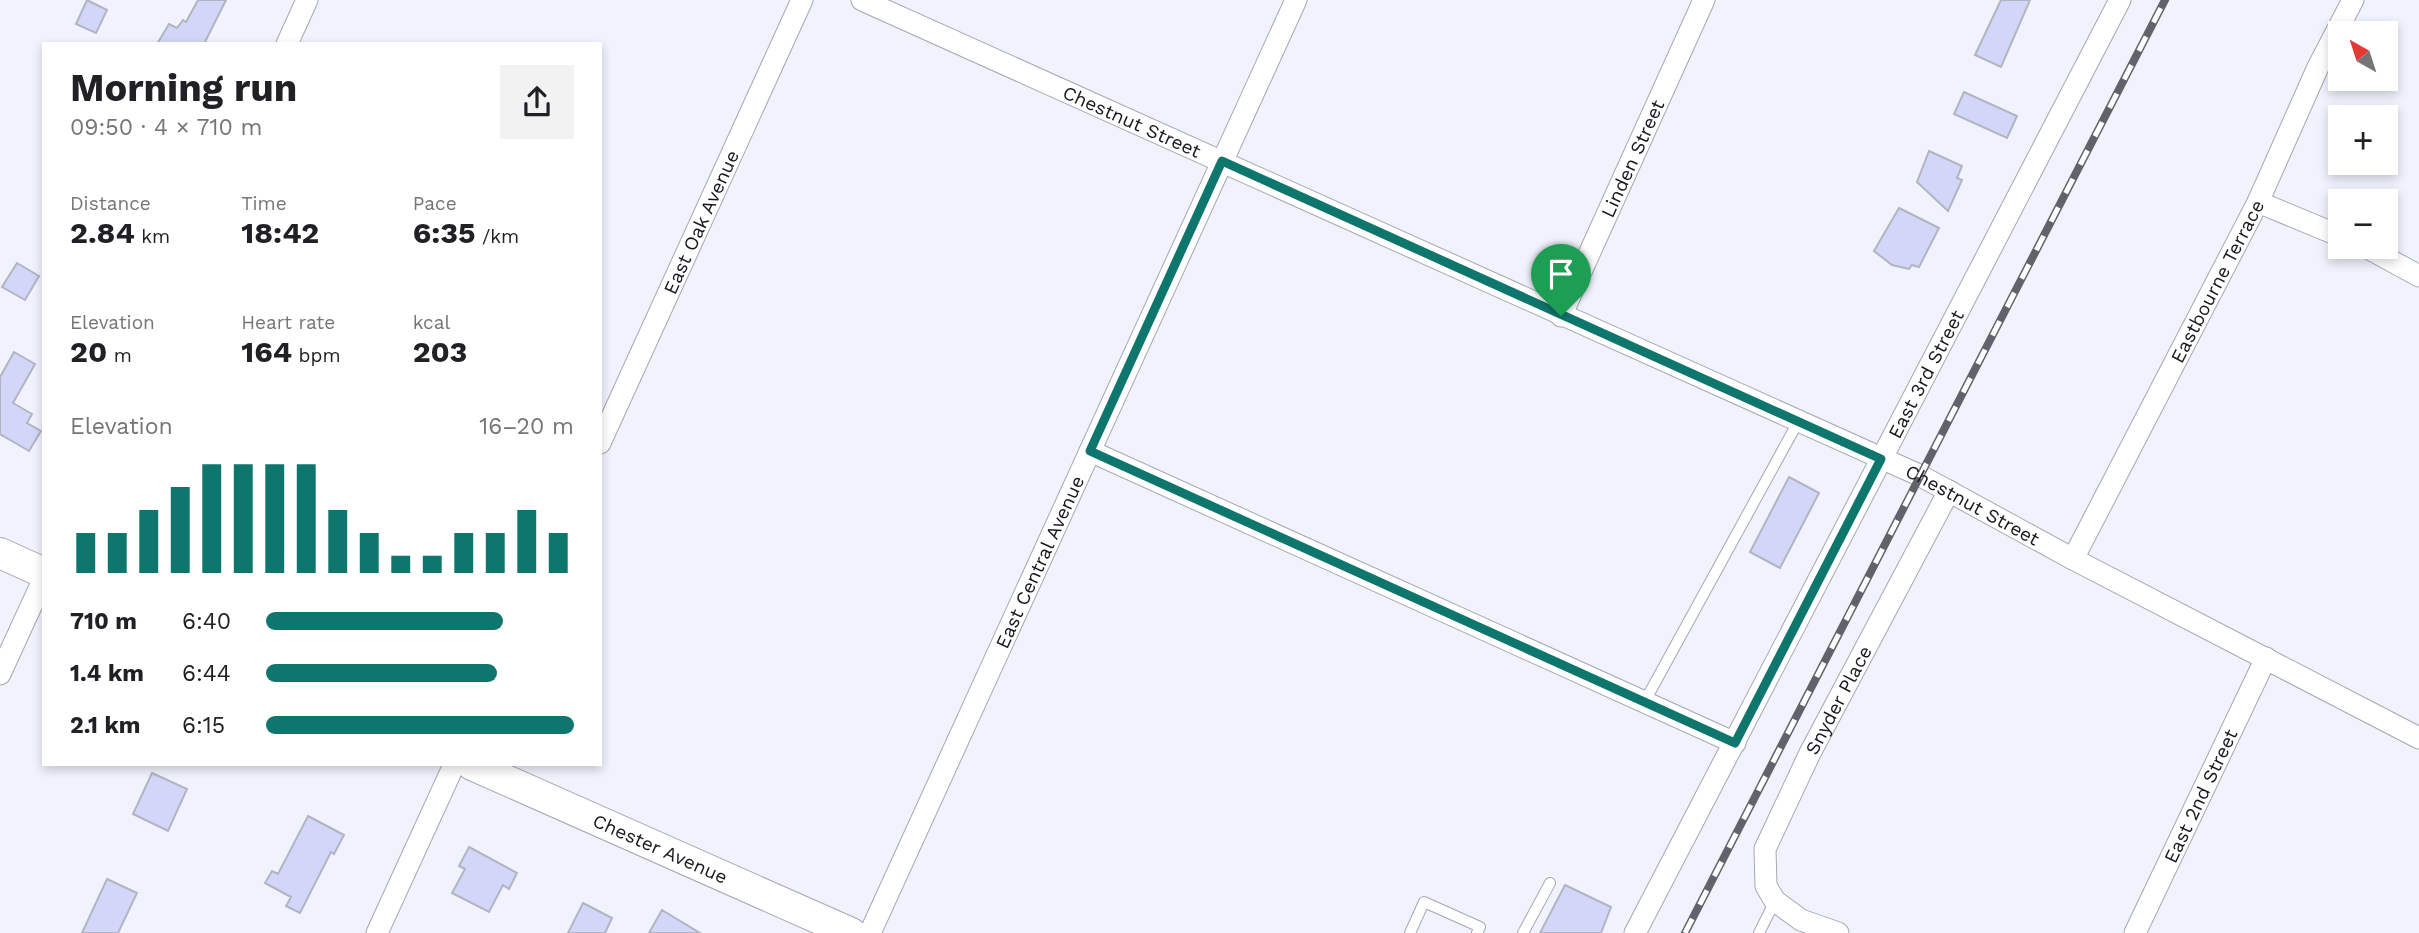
<!DOCTYPE html>
<html lang="en">
<head>
<meta charset="utf-8">
<style>
	body { margin:0; font-family:"Work Sans",sans-serif; background:#f2f2f2; color:#202124; height:100vh; display:flex; flex-direction:column; font-size:26px; white-space:nowrap }
	* { box-sizing:border-box; margin:0 }
	p { font-size:23px; color:#757577 }
	.icon { flex:none; width:38px; height:38px; fill:none; stroke:currentColor; stroke-width:2; stroke-linecap:round; stroke-linejoin:round }
	.map { position:relative; flex:1; overflow:hidden }
	.side { position:absolute; left:42px; top:42px; width:560px; height:724px; display:flex; flex-direction:column; background:#fff; border-radius:0px; box-shadow:0 4px 10px #0003 }
	.side>* { flex:none }
	.needle { width:46px; rotate:321deg }
	.tools { position:absolute; left:2328px; top:21px; display:grid; gap:14px }
	.tools a { display:grid; place-items:center; width:70px; height:70px; border-radius:0px; background:#fff; box-shadow:0 4px 10px #0003; font-size:35px }
	.pin { position:absolute; display:grid; place-items:center; width:60px; height:60px; color:#fff; margin:-72px -30px; border-radius:50% 50% 50% 0; rotate:-45deg; box-shadow:0 0 7px #0007 }
	.pin .icon { rotate:45deg }
	.round { display:grid; place-items:center; flex:none; width:74px; height:74px; border-radius:0px; background:#f2f2f2 }
	.headline { display:flex; align-items:center; justify-content:space-between; height:119px; padding:0 28px }
	h1 { font-size:38px; font-weight:700; line-height:52px }
	.metrics { display:grid; grid-template-columns:repeat(3,1fr); gap:10px; height:119px; padding:7px 28px }
	.metrics div { display:grid; align-content:center }
	.metrics b { font-size:30px; font-weight:700 }
	.metrics small { font-size:19px; font-weight:400 }
	.metrics p { font-size:19px }
	.chart { height:196px; padding:14px 28px }
	.chart p { display:flex; justify-content:space-between }
	.chart svg { width:100%; height:126px; margin-top:7px; stroke:#0f766e; stroke-width:6 }
	ul { padding:0 28px; list-style:none; font-size:23px }
	li { display:grid; grid-template-columns:112px 84px 1fr; align-items:center; height:52px }
	li i { height:18px; border-radius:9px; background:#0f766e }
	.map>svg:first-child { display:block }
</style>
</head>
<body>
<div class="map">
<svg width="2419" height="933" viewBox="0 0 2419 933">
	<rect width="100%" height="100%" fill="#f0f2fd"/>
	<path fill="#d2d7f9" stroke="#b2b4c1" stroke-width="2" d="M87 0 107 10 96 33 76 24Z
		M198 0H226L204 44H157L169 24 177 28 183 20 186 22Z
		M2001 0H2030L2001 67 1975 55Z
		M1964 92 2017 116 2007 138 1954 114Z
		M1929 151 1962 166 1957 178 1962 180 1948 211 1917 182Z
		M1899 208 1939 228 1919 267 1912 265 1909 269 1892 265 1874 251Z
		M17 263 39 276 25 300 2 287Z
		M14 352 35 364 13 403 32 414 27 423 41 431 29 451 0 434V377Z
		M1789 477 1819 493 1780 568 1750 552Z
		M152 773 187 789 168 831 133 814Z
		M308 816 344 835 334 854 331 852 300 913 286 906 291 897 265 883 272 871 278 874Z
		M469 847 517 873 509 889 503 885 489 912 452 893 465 869 459 866Z
		M107 879 137 893 118 933H82Z
		M1565 885 1611 907 1601 933H1540Z
		M583 903 612 918 605 933H568Z
		M662 910 700 933H649Z"/>
	<g fill="none" stroke-linecap="round" stroke-linejoin="round">
		<defs>
			<path id="service" d="M1645 701 1798 422
				M1410 933 1424 902 1480 927 1477 933
				M1523 933 1550 883
				M1759 933 1775 901"/>
			<g id="minor">
				<path id="s1" d="M862 0 1919 475 2073 559 2419 738"/>
				<path d="M287 44 307 0"/>
				<path d="M2258 202 2340 236"/>
				<path d="M2366 247 2419 276"/>
				<path id="s2" d="M1561 316 1704 0"/>
				<path id="s3" d="M600 443 802 0"/>
				<path d="M1090 451 1735 743"/>
				<path id="s4" d="M2073 559 2258 202 2318 67 2353 0"/>
				<path d="M0 674 44 578"/>
				<path d="M377 933 454 765"/>
				<path id="s5" d="M870 933 1296 0"/>
				<path id="s6" d="M1635 933 2120 0"/>
				<path id="s7" d="M1838 933 1801 920 1775 901 1766 886 1765 849 1810 753 1949 491"/>
				<path id="s8" d="M2135 933 2266 658"/>
			</g>
			<g id="secondary">
				<path d="M0 553 44 573"/>
				<path id="s9" d="M472 765 851 933"/>
			</g>
		</defs>
		<use href="#service" stroke="#a5a7b4" stroke-width="12"/>
		<use href="#minor" stroke="#a5a7b4" stroke-width="23"/>
		<use href="#secondary" stroke="#a5a7b4" stroke-width="32"/>
		<use href="#service" stroke="#fff" stroke-width="10"/>
		<use href="#minor" stroke="#fff" stroke-width="21"/>
		<use href="#secondary" stroke="#fff" stroke-width="30"/>
		<defs>
			<path id="rail" d="M1685 933 2165 0"/>
		</defs>
		<use href="#rail" stroke="#61636a" stroke-width="8"/>
		<use href="#rail" stroke="#fff" stroke-width="5" stroke-dasharray="16" stroke-linecap="butt"/>
	</g>
	<g fill="none" stroke-linecap="round" stroke-linejoin="round">
		<defs>
			<path id="route" d="M1222 161 1881 459 1735 743 1090 451Z"/>
		</defs>
		<use href="#route" stroke="#fff" stroke-width="14"/>
		<use href="#route" stroke="#0f766e" stroke-width="9"/>
	</g>
	<g text-anchor="middle" dominant-baseline="central" stroke-width="6" stroke-linejoin="round" paint-order="stroke">
		<g font-size="19" fill="#17181d" stroke="#fff">
			<text stroke="none"><textPath href="#s1" startOffset="296">Chestnut Street</textPath></text>
			<text stroke="none"><textPath href="#s2" startOffset="173">Linden Street</textPath></text>
			<text stroke="none"><textPath href="#s3" startOffset="243">East Oak Avenue</textPath></text>
			<text stroke="none"><textPath href="#s4" startOffset="313">Eastbourne Terrace</textPath></text>
			<text stroke="none"><textPath href="#s6" startOffset="630">East 3rd Street</textPath></text>
			<text stroke="none"><textPath href="#s1" startOffset="1220">Chestnut Street</textPath></text>
			<text stroke="none"><textPath href="#s5" startOffset="408">East Central Avenue</textPath></text>
			<text stroke="none"><textPath href="#s7" startOffset="292">Snyder Place</textPath></text>
			<text stroke="none"><textPath href="#s8" startOffset="152">East 2nd Street</textPath></text>
			<text stroke="none"><textPath href="#s9" startOffset="206">Chester Avenue</textPath></text>
		</g>
	</g>
</svg>
<div class="tools">
<a><svg class="needle" viewBox="-14 -14 28 28"><path d="M0-13l5 13h-10z" fill="#e53935"/><path d="M0 13l5-13h-10z" fill="#757577"/></svg></a>
<a>+</a>
<a>−</a>
</div>
<div class="pin" style="left:1561px;top:316px;background:#1e9e55"><svg class="icon" aria-label="arrive" viewBox="0 0 24 24"><path d="M6 21V4h12l-3 4 3 4H6"/></svg></div>
<section class="side">
<div class="headline"><div><h1>Morning run</h1><p>09:50 · 4 × 710 m</p></div><a class="round"><svg class="icon" aria-label="share" viewBox="0 0 24 24"><path d="M12 15V3M7 8l5-5 5 5M5 13v7h14v-7"/></svg></a></div>
<div class="metrics">
<div><p>Distance</p><b>2.84<small> km</small></b></div>
<div><p>Time</p><b>18:42</b></div>
<div><p>Pace</p><b>6:35<small> /km</small></b></div>
</div>
<div class="metrics">
<div><p>Elevation</p><b>20<small> m</small></b></div>
<div><p>Heart rate</p><b>164<small> bpm</small></b></div>
<div><p>kcal</p><b>203</b></div>
</div>
<div class="chart"><p><span>Elevation</span>16–20 m</p>
<svg viewBox="0 0 160 44" preserveAspectRatio="none"><path d="M5 44V30M15 44V30M25 44V22M35 44V14M45 44V6M55 44V6M65 44V6M75 44V6M85 44V22M95 44V30M105 44V38M115 44V38M125 44V30M135 44V30M145 44V22M155 44V30"/></svg>
</div>
<ul>
<li><b>710 m</b>6:40<i style="width:77%"></i></li>
<li><b>1.4 km</b>6:44<i style="width:75%"></i></li>
<li><b>2.1 km</b>6:15<i style="width:100%"></i></li>
</ul>
</section>
</div>
</body>
</html>
